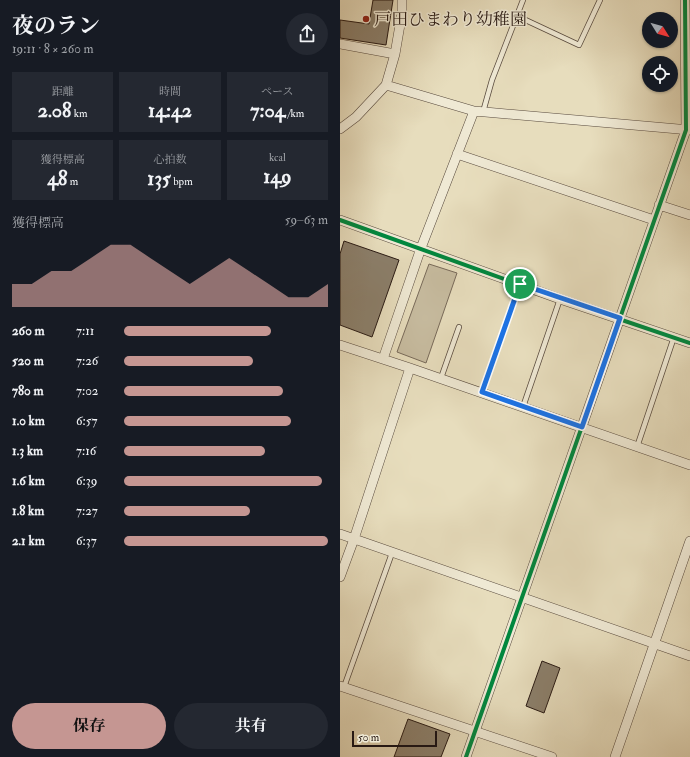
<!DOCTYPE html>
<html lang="ja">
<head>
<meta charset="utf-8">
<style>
	body { margin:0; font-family:"IM FELL Double Pica","Noto Serif JP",serif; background:#242831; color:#f1f3f6; height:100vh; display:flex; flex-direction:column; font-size:15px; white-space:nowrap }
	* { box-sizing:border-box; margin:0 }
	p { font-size:13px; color:#9ea1a6 }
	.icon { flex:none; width:22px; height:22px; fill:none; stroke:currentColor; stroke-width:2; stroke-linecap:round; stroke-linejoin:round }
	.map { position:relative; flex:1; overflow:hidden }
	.side { display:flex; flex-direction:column; background:#171b24; width:340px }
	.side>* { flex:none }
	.needle { width:26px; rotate:127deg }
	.fabs { position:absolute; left:302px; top:12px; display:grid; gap:8px }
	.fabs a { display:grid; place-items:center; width:36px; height:36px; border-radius:50%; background:#171b24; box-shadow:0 1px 3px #0004; font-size:20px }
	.scale { position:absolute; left:12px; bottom:10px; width:85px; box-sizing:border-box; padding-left:4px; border:2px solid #281913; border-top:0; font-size:11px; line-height:14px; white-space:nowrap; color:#281913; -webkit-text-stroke:3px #efe9d4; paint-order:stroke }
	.pin { position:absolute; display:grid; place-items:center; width:34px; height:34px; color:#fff; margin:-17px; border:2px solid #fff; border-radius:50%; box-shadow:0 1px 4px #0007 }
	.round { display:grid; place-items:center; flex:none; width:42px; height:42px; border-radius:21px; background:#242831 }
	.summary { display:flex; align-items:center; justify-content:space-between; height:68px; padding:0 12px }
	h1 { font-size:22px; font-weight:700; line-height:30px }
	.metrics { display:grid; grid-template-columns:repeat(3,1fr); gap:6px; height:68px; padding:4px 12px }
	.metrics div { display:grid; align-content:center; border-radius:0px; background:#242831; text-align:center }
	.metrics b { font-size:20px; font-weight:700 }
	.metrics small { font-size:11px; font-weight:400 }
	.metrics p { font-size:11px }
	.chart { height:112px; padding:8px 12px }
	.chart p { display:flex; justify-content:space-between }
	.chart svg { width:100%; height:72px; margin-top:4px; fill:#c59692; opacity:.7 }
	.cta { display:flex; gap:8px; margin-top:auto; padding:8px 12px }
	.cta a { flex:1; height:46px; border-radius:24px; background:#c59692; color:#111; font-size:16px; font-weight:700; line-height:46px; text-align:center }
	.cta a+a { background:#242831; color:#f1f3f6 }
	ul { padding:0 12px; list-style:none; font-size:13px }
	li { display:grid; grid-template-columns:64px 48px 1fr; align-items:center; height:30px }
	li i { height:10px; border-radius:5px; background:#c59692 }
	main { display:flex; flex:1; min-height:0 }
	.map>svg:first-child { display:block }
</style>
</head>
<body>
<main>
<section class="side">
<div class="summary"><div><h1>夜のラン</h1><p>19:11 · 8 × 260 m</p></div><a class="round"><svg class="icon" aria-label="share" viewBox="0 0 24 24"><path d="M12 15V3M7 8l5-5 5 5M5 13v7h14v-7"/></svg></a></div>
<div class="metrics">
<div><p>距離</p><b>2.08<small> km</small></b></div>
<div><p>時間</p><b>14:42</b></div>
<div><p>ペース</p><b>7:04<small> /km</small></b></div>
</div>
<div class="metrics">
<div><p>獲得標高</p><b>48<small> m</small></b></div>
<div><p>心拍数</p><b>135<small> bpm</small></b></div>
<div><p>kcal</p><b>149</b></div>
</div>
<div class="chart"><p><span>獲得標高</span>59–63 m</p>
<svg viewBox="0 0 160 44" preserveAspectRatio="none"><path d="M0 44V30L10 30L20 22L30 22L40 14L50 6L60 6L70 14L80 22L90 30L100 22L110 14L120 22L130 30L140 38L150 38L160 30V44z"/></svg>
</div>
<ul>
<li><b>260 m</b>7:11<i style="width:72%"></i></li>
<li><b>520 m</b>7:26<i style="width:63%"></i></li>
<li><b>780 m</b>7:02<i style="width:78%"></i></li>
<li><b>1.0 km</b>6:57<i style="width:82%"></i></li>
<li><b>1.3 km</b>7:16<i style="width:69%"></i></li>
<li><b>1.6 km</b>6:39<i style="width:97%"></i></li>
<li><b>1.8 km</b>7:27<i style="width:62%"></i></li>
<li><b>2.1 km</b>6:37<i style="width:100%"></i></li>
</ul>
<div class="cta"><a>保存</a><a>共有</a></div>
</section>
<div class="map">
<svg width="350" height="757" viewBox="0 0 350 757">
	<rect width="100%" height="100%" fill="#e7ddbd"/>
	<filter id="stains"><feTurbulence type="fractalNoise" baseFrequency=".005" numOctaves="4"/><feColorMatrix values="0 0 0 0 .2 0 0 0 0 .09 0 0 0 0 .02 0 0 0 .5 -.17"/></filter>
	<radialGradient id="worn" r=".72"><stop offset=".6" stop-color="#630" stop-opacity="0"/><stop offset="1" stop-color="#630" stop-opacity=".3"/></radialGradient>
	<path fill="#c7bca0" stroke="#786a5a" d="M89 264 117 273 86 363 57 352Z"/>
	<path fill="#8b7f6b" stroke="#281913" d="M33 0H53L46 45 0 38V20L29 24Z
		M4 241 59 260 32 337 0 325V254Z
		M202 661 220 668 204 713 186 706Z
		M68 719 110 734 101 757H54Z"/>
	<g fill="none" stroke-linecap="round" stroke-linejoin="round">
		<defs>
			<path id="lane" d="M177 16 239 45 260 0
				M143 112 152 80 183 0
				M101 378 119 327
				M142 392 180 284
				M183 407 220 299
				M297 447 334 337
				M4 687 52 553"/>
			<path id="street" d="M0 44 55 54
				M46 85 134 111 350 130
				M0 129 16 117 46 85 55 54 62 13V0
				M117 154 314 220
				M319 205 350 215
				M0 220 220 299 350 343
				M0 345 70 368 350 465
				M43 359 81 248 134 111
				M0 534 350 656
				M0 577 14 539 70 368
				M0 686 212 757
				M126 757 346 130 345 0
				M275 757 350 541"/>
		</defs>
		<use href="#lane" stroke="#584a3e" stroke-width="6"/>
		<use href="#street" stroke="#584a3e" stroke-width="10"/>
		<use href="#lane" stroke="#efe9d4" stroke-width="4.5"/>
		<use href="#street" stroke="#efe9d4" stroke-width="9"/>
		<defs>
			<path id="cycleway" d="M0 220 220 299 350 343
				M126 757 346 130 345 0"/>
		</defs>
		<use href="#cycleway" stroke="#efe9d4" stroke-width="6"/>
		<use href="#cycleway" stroke="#00873e" stroke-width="4"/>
	</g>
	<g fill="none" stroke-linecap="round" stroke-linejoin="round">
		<defs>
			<path id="route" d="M180 284 280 318 242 427 142 392Z"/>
		</defs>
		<use href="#route" stroke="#fff" stroke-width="8"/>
		<use href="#route" stroke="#1a73e8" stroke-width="5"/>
	</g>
	<circle fill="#8f2418" stroke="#efe9d4" stroke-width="1.5" cx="26" cy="19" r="4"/>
	<g text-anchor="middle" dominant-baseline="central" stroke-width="3" stroke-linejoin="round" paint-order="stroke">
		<g font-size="17" fill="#281913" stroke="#efe9d4" text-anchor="start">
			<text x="34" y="19">戸田ひまわり幼稚園</text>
		</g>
	</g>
	<rect width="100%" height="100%" filter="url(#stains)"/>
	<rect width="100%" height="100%" fill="url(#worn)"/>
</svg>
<div class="fabs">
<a><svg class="needle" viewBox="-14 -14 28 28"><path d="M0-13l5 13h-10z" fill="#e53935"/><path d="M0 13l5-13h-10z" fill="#9ea1a6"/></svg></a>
<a><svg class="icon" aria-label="locate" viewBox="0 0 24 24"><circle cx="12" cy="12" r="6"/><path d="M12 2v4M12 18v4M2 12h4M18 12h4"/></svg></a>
</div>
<div class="scale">50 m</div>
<div class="pin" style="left:180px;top:284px;background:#1e9e55"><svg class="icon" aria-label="arrive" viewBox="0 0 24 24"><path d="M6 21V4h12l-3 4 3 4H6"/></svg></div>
</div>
</main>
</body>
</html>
